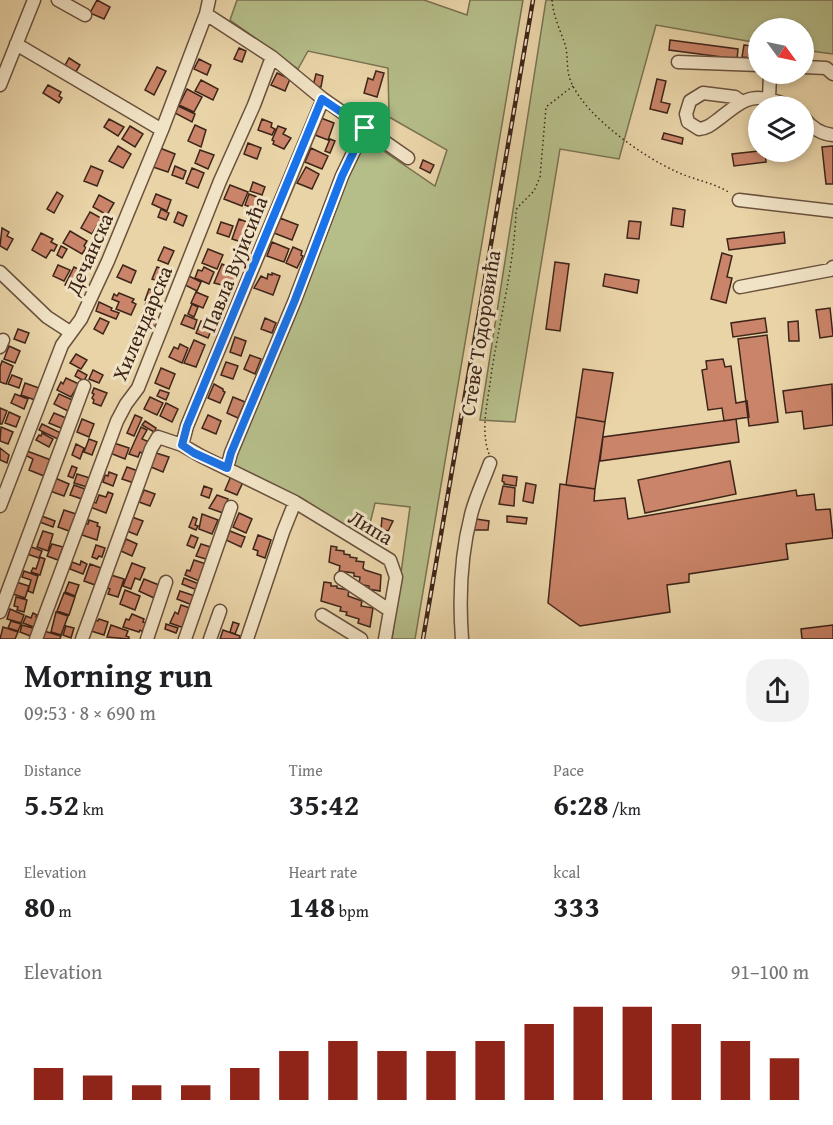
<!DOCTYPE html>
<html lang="en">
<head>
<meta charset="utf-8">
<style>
	body { margin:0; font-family:"Gentium Book Plus",serif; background:#f2f2f2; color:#202124; height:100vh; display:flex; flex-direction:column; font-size:22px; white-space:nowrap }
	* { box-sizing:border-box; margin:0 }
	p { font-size:20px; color:#757577 }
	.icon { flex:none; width:33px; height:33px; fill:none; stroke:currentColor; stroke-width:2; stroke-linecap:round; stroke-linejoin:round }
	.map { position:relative; height:639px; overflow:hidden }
	.side { display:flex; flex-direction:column; background:#fff; flex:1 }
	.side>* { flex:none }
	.needle { width:39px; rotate:123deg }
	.tools { position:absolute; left:748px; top:18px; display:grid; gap:12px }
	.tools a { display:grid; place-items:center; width:66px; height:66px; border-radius:50%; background:#fff; box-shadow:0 3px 9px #0003; font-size:30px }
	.pin { position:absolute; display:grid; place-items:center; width:51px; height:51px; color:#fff; margin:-26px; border-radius:12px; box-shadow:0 3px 9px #0006 }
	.round { display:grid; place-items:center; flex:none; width:63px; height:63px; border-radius:24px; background:#f2f2f2 }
	.summary { display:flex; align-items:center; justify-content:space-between; height:102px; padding:0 24px }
	h1 { font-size:33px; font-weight:600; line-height:45px }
	.figures { display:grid; grid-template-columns:repeat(3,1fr); gap:9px; height:102px; padding:6px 24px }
	.figures div { display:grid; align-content:center }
	.figures b { font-size:30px; font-weight:600 }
	.figures small { font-size:16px; font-weight:400 }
	.figures p { font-size:16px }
	.chart { height:168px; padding:12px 24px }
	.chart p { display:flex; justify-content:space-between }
	.chart svg { width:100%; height:108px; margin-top:6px; stroke:#8f2418; stroke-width:6 }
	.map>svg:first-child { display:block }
</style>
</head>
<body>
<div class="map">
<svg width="833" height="639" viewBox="0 0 833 639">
	<rect width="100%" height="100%" fill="#e9d4a8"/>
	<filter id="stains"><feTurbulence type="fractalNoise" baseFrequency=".00333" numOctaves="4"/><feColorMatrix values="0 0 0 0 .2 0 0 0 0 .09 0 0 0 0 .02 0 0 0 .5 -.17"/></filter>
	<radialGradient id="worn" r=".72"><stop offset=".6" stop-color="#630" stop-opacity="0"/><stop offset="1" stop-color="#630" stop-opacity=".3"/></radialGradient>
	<path fill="#b5bd89" stroke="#7a7151" stroke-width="1.5" d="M237 0H424L467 15 470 0H523L415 639H392L410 507 375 503 366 540 233 465 234 456 346 179 366 139 435 186 447 150 389 117 388 68 308 51 298 69 230 20Z
		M546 0H833V54L804 50V28H759V43L656 25 619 159 560 149 515 422 480 420Z"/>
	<path fill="#ca8469" stroke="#3e2519" stroke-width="1.5" d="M97 0 110 7 104 19 90 13Z
		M670 40 738 49 737 59 669 50Z
		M744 45 759 47V59L742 57Z
		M239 48 246 51 242 62 234 59Z
		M69 58 80 65 74 75 63 69Z
		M199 59 211 65 207 75 194 69Z
		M157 67 166 71 154 95 145 90Z
		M376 71 384 73 377 97 364 93 368 78 373 80Z
		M277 73 290 79 285 91 271 85Z
		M316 74 323 76 321 87 313 86Z
		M657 79 666 81 661 102 670 104 667 113 650 109Z
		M201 80 218 89 213 100 195 91Z
		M48 85 61 92 59 96 62 98 59 103 43 93Z
		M187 89 202 97 194 112 179 105Z
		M176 105 195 114 192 122 173 112Z
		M321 118 334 123 328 140 315 135Z
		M109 119 124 127 118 136 104 127Z
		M262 119 272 123 271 127 275 129 272 135 258 130Z
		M195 125 206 130 201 147 188 141Z
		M130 126 143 134 135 147 122 139Z
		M278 126 286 129 283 134 291 138 284 149 273 144 274 141 272 140Z
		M664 133 683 138 682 144 662 139Z
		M330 139 335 141 330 153 325 151Z
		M248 143 261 148 257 159 244 154Z
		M118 146 131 154 123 168 109 161Z
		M833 146V184H826L822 147Z
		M160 148 175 154 168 172 153 167Z
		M311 148 328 156 322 169 305 162Z
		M200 150 214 155 208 169 195 163Z
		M759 151 765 152 766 162 734 166 732 154Z
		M423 160 434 165 430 173 420 168Z
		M91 166 103 171 97 186 84 181Z
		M175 166 186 171 183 179 172 175Z
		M306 167 319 174 312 189 297 183Z
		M192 168 204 173 198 188 186 183Z
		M253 182 265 187 262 195 250 191Z
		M230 185 248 192 242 206 224 199Z
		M57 192 63 196 54 213 47 209Z
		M156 194 171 200 167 211 152 204Z
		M249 194 265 200 261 211 245 205Z
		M99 195 114 203 107 215 93 207Z
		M673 208 685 210 683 227 671 225Z
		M161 209 169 213 166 220 158 217Z
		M90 212 101 218 92 234 81 228Z
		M178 212 187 216 183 226 174 222Z
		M280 218 298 225 292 240 274 233Z
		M239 219 247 222 246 227 253 230 248 244 232 239Z
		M629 221 641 222 639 239 627 238Z
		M221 222 233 226 229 237 217 233Z
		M2 228 9 232 7 236 13 239 7 250 0 246Z
		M70 231 87 241 84 246 86 248 82 254 63 243Z
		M784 232 785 243 729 250 727 239Z
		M41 233 53 239 51 242 57 245 54 251 51 250 46 258 32 250Z
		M272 242 289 249 284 262 267 256Z
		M61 246 67 249 62 258 57 255Z
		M164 247 174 251 168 264 158 260Z
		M293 247 302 251 301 255 303 256 297 268 286 263Z
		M208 249 223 255 217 269 202 263Z
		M722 253 732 256 727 277 732 278 726 303 711 299Z
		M555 262 569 264 560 331 546 329Z
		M222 264 237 272 230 287 214 283Z
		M58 265 70 270 64 281 53 276Z
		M123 265 136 271 131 283 117 277Z
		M74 267 82 271 80 275 87 279 81 292 65 285Z
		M157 267 166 270 161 282 152 279Z
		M204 267 214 272 209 284 195 278 198 270 202 271Z
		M272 273 280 276 273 295 254 288 261 276 267 279 268 274 272 275Z
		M605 274 639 280 637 293 603 286Z
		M189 276 201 282 197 291 185 285Z
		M149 289 161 293 156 304 145 300Z
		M196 292 208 297 203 308 191 303Z
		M119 293 134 299 132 302 136 304 131 315 116 309 119 302 112 299 114 294 117 296Z
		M99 302 112 308 111 310 119 313 116 319 96 311Z
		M146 303 154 306 151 314 143 311Z
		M192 304 198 307 194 317 188 314Z
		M830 308 833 336 820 338 816 310Z
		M142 313 158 320 153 331 138 324Z
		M185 315 197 320 194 329 181 324Z
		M100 318 109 322 103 334 94 329Z
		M265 318 276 323 272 333 261 329Z
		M765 318 767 332 733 337 731 323Z
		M201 321 213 326 208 338 196 333Z
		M798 321 799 341H789L788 322Z
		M136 326 145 332 142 339 133 334Z
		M18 329 29 333 25 343 14 339Z
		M767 335 778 422 749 426 738 339Z
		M235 337 246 341 241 356 230 352Z
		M194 340 205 345 196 367 184 363Z
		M180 344 188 348 182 363 169 357 174 347 178 349Z
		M9 346 20 351 15 363 4 359Z
		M76 354 87 360 81 369 70 363Z
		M250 355 261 359 255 374 244 369Z
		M723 359 725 367 731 366 736 403 747 401 749 417 724 421 722 408 708 410 702 370 707 369 706 361Z
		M2 361 13 366 6 384 0 382V367Z
		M226 362 238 366 233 379 221 375Z
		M118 364 128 368 125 376 115 372Z
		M161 368 175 374 169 389 155 383Z
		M583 369 613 373 605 422 576 417Z
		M78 370 87 375 84 381 75 376Z
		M93 370 103 375 99 383 89 379Z
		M12 375 22 379 19 388 8 384Z
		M66 378 79 384 71 397 57 390 61 382 63 384Z
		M25 383 39 388 35 400 21 395Z
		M214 384 223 389V391L225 392 220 403 208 398Z
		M832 384 833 425 804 429 802 411 786 413 783 391Z
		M94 388 107 393 101 406 93 403 94 400 92 398 94 394 92 393Z
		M160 390 169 393 166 400 157 396Z
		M15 394 28 399 24 409 11 403Z
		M59 394 75 401 68 411 54 404Z
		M150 397 163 403 157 415 144 409Z
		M233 397 245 402 238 418 227 413Z
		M166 403 178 409 172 422 160 416Z
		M0 408 7 411 2 424H0Z
		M9 412 20 417 16 427 5 423Z
		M54 413 66 418 61 428 49 423Z
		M135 415 142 418 134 436 127 433Z
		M208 415 221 421 216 434 202 428Z
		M576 417 605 422 595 489 566 485Z
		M82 419 94 424 89 437 77 432Z
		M736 419 739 442 600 461 603 437Z
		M145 421 156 428 154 432 142 425Z
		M42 424 63 434 60 440 39 430Z
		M1 427 13 432 8 444 0 441Z
		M141 427 147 430 142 439 149 442 144 454 140 452 138 457 129 454Z
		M42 433 53 439 49 447 36 440 39 435 41 436Z
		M89 439 97 442 92 455 84 452Z
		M114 443 129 448 125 459 110 453Z
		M76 444 84 448 80 459 72 455Z
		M0 448 9 455 7 463 0 460Z
		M27 451 51 460 44 476 29 470 33 459 25 455Z
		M156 453 169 457 163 472 151 467Z
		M730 461 736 494 645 513 638 480Z
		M72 466 77 468 73 478 68 476Z
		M127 467 138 471 134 483 122 479Z
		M109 472 117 475 113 486 103 482 105 475 108 476Z
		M77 474 90 478 87 487 74 483Z
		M503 475 517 477 516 486 504 484V482L502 481Z
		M231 476 243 482 237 495 225 490Z
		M55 478 69 484 64 496 50 491Z
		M526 483 536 485 533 503 523 501Z
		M560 484 595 489 594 501 625 498 628 519 796 490 797 496 814 494 816 510 830 509 833 538 786 544 788 559 689 574V582L667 585 670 612 580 626 548 603Z
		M74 485 85 489 82 499 70 495Z
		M204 486 212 489 209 498 201 495Z
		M503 486 515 488 514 506 499 504Z
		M144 490 155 494 150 506 139 502Z
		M108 492 113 494 106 513 90 507 92 501 96 503 99 495 106 497Z
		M217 495 228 499 223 513 209 508Z
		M64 510 76 514 69 531 58 527Z
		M239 513 252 519 246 533 233 527Z
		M202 514 218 520 212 534 199 529Z
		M39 515 55 521 53 527 37 521Z
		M507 516 527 518 526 524 507 522Z
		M132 517 143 521 137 535 127 531Z
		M193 517 197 519 195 525 198 526 196 530 189 527Z
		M382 518 393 521 388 531 381 529Z
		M476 519 489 521 488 530H474Z
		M89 520 98 523 97 526 100 527 97 540 82 535 85 524H88Z
		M43 531 53 534 48 551 37 547Z
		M230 531 245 537 241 547 226 540Z
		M191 535 198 538 194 548 187 545Z
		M258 535 271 540 265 558 257 555 258 551 253 549Z
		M126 539 137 544 132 556 121 551Z
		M52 544 63 547 58 560 47 556Z
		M201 544 214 548 209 560 196 556Z
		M96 545 105 548 102 557 99 556 97 559 92 557Z
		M29 546 42 551 39 558 27 554Z
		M331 546 337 547 336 550 344 551V554L350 555V557L357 558 356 561 364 562 363 568 365 570 381 575 380 591 369 589V586L359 584 360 577 354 576V573L339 571 340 566 329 562Z
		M40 557 45 559 40 575 31 572 33 568 36 569Z
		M194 560 206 564 199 581 185 575 187 570 190 571Z
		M81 561 87 564 83 574 70 569 72 562 80 565Z
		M132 563 145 568 140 580 135 578 131 589 123 586Z
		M90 564 101 568 95 585 84 581Z
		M24 571 38 576 33 593 28 591 31 580 22 577Z
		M111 575 124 579 118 597 108 594 110 589 107 588Z
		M184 578 199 584 197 590 182 584Z
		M144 579 159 585 154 598 139 591Z
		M16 582 29 586 25 598 13 594Z
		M69 582 79 585 75 596 65 592Z
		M324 582 331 583V586H337V588L349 590 348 596 362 601 361 606 373 608 370 627 358 623 359 619 346 615 347 612 340 611 341 607 321 601Z
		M125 590 140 596 135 610 120 604Z
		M180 591 195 596 192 605 177 599Z
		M64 593 75 597 69 615 57 611Z
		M16 597 27 600 24 612 17 610 18 607 14 606Z
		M181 605 190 608 184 628 170 623 175 612 178 614Z
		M10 609 24 615 21 623 7 619Z
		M56 612 68 616 61 635 51 632Z
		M33 613 37 615 36 617 39 618 36 628 23 623 26 616 31 618Z
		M132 614 144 619 143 622 146 623 143 632 140 630 139 632 123 627 126 619 129 620Z
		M99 619 108 622 104 635 91 631 94 620 98 621Z
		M11 621 21 624 18 631 8 628Z
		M233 622 239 624 235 634 230 632Z
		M166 624 178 628 176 633 165 629Z
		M22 625 36 629 33 637 20 632Z
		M111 625 128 631 126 636 129 637V639L107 637Z
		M833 625V639H802L801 629Z
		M66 626 74 628 71 638 63 635Z
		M3 627 18 632 15 639H0Z
		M223 630 240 636 239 639H220Z
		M44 631 61 636 60 639H41Z"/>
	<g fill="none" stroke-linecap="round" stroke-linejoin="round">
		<defs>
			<path id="minor" d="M58 0 85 15
				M206 14 272 57 323 99 408 158
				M16 44 162 130
				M678 62 759 65
				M804 67 826 68 833 74
				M0 85 34 0
				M769 99 770 74
				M742 102 735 97 703 93 690 101 686 114 688 122 699 129C708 128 712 124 720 118 749 95 754 93 790 106
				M804 118C811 127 821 134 833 135
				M739 200 833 211
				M0 272 47 317 70 332
				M740 287 830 270 833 267
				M0 347 3 340
				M182 445 187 426 323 99
				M227 468 231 453 295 300 342 176 365 128
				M0 506 62 345 81 319 108 261 162 130 206 14 209 0
				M341 578 389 610
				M0 612 84 386
				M322 615 361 639
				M36 639 117 421 126 404 138 388 220 181 254 105 272 57
				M82 639 151 449 158 437 182 445 201 456 295 502 390 560 396 577 385 639
				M147 639 166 582
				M185 639 231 507
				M210 639 220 611
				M247 639 283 532 295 502
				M462 639C459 599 461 554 471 515 475 498 484 480 490 463"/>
		</defs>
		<use href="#minor" stroke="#69513d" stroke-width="15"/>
		<path stroke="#3e2519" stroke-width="1.5" stroke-dasharray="1.5 3" stroke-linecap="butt" d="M552 0C553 15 560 30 565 44 569 58 565 70 572 84 587 117 642 156 675 171 693 180 713 182 730 193
			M489 454C480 429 488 402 491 376 499 322 514 267 516 212L517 208 534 191 540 177 546 107 573 86"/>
		<use href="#minor" stroke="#f1e3c6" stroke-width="12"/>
		<defs>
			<path id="rail" d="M423 639 533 0"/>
		</defs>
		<use href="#rail" stroke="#3e2519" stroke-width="4.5"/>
		<use href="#rail" stroke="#f1e3c6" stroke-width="2" stroke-dasharray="7" stroke-linecap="butt"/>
	</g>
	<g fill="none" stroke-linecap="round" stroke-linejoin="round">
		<defs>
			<path id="route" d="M322 99 365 128 342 176 295 300 231 453 227 468 194 453 182 445 187 426Z"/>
		</defs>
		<use href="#route" stroke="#fff" stroke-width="12"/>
		<use href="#route" stroke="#1a73e8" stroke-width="8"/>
	</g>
	<g text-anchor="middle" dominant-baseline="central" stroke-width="6" stroke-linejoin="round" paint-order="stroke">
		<g font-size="21" fill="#3e2519" stroke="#f1e3c6">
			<text transform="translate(89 254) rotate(-66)">Дечанска</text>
			<text transform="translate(234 264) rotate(-68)">Павла Вујисића</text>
			<text transform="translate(142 323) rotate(-67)">Хилендарска</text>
			<text transform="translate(480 333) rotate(-81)">Стеве Тодоровића</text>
			<text transform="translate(371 527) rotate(31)">Липа</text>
		</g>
	</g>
	<rect width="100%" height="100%" filter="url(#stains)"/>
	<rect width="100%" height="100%" fill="url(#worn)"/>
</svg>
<div class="tools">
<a><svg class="needle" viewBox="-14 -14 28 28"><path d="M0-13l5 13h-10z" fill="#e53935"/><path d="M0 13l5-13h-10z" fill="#757577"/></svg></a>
<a><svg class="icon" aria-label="layers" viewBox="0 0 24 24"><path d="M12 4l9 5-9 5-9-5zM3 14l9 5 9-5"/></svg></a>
</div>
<div class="pin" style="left:365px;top:128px;background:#1e9e55"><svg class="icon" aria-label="arrive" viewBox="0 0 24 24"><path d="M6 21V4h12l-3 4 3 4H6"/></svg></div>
</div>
<section class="side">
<div class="summary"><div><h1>Morning run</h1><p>09:53 · 8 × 690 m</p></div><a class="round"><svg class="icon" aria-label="share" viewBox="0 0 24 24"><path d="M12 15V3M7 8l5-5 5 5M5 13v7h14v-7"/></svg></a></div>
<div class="figures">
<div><p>Distance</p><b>5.52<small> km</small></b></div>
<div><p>Time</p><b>35:42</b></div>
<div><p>Pace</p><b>6:28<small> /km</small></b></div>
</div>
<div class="figures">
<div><p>Elevation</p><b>80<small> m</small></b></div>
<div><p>Heart rate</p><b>148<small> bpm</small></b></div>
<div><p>kcal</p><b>333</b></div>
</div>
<div class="chart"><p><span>Elevation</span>91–100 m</p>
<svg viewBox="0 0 160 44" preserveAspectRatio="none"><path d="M5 44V31M15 44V34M25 44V38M35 44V38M45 44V31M55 44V24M65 44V20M75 44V24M85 44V24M95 44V20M105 44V13M115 44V6M125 44V6M135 44V13M145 44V20M155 44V27"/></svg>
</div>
</section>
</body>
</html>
